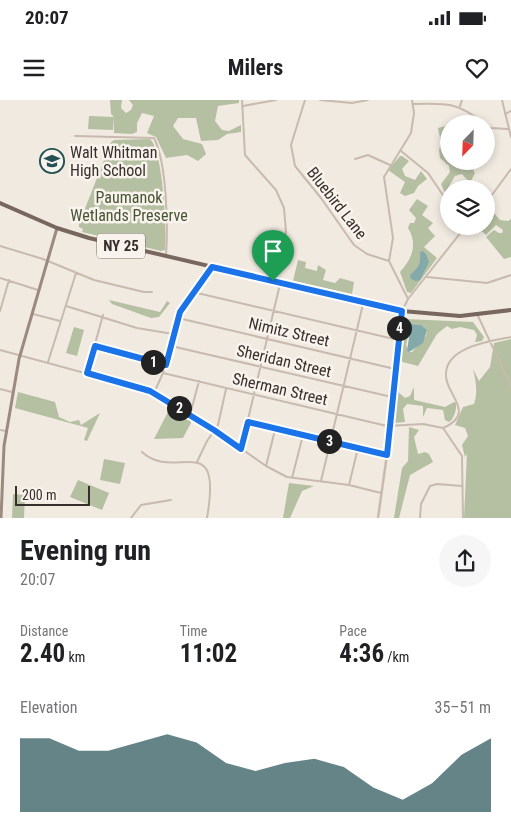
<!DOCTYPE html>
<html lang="en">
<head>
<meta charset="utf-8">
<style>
	body { margin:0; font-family:"Roboto Condensed",sans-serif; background:#f6f6f6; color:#202124; height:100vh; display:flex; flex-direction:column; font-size:19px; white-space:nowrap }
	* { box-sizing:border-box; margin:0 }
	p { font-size:16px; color:#757577 }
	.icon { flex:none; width:28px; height:28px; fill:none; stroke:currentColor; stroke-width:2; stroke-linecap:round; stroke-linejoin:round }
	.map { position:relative; height:418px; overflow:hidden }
	.details { display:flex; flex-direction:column; background:#fff; flex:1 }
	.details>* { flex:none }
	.needle { width:32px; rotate:203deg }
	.controls { position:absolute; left:440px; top:15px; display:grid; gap:10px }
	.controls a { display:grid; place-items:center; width:55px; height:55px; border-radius:50%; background:#fff; box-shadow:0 2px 8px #0003; font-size:25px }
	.scale { position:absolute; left:15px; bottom:12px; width:75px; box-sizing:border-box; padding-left:5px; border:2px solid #372f2b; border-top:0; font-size:14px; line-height:18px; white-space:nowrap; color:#372f2b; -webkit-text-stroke:4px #f9f3ed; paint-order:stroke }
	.pin { position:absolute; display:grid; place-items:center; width:42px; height:42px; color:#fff; margin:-51px -21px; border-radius:50% 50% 50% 0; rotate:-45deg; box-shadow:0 0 5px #0007 }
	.pin .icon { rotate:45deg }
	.km { position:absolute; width:25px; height:25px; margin:-12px; border-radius:50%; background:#222; color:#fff; font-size:14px; line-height:25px; text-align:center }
	.round { display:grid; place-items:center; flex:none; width:52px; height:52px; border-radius:26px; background:#f6f6f6 }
	.overview { display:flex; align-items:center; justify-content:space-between; height:85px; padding:0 20px }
	h1 { font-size:28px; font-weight:700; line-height:38px }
	.metrics { display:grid; grid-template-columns:repeat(3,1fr); gap:8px; height:85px; padding:5px 20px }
	.metrics div { display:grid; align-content:center }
	.metrics b { font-size:25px; font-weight:700 }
	.metrics small { font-size:14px; font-weight:400 }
	.metrics p { font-size:14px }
	.chart { height:140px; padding:10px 20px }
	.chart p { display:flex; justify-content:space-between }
	.chart svg { width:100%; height:90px; margin-top:5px; fill:#255155; opacity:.7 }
	.status { display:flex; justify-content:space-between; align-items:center; height:35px; padding:0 25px; background:#fff; direction:ltr }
	.status svg { height:14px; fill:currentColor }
	header { display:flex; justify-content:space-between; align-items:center; height:65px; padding:0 20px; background:#fff; font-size:22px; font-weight:700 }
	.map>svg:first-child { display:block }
</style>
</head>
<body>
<div class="status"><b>20:07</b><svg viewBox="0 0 49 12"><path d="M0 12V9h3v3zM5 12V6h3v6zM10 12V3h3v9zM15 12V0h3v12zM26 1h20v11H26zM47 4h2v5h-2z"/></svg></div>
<header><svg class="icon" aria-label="menu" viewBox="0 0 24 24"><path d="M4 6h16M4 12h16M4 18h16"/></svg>Milers<svg class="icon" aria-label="heart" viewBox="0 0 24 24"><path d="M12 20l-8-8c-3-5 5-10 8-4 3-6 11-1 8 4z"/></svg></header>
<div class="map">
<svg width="511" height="418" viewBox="0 0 511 418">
	<rect width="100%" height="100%" fill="#f1eae1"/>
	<path fill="#b5bfa2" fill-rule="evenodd" d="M110 0H122L121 8 126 13 131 10 133 5 129 0H239V3L218 6 215 21 222 30 229 31 241 25V32L227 34 218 40 201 41 196 18H178L173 26 183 39 202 44 206 54 198 61 187 55 166 58 156 37 147 33 154 16 142 13 137 23V32L132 34 114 33V17L113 30 88 29 89 16 114 17 111 14Z
		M449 25V61H471L470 64 475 73 470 83 462 74 455 76 445 93 441 84 450 72 449 66 440 58 439 50 441 43 438 28Z
		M150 39C163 50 167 131 165 150L161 151 82 132 83 129 79 127V124L111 42 114 40Z
		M400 56H402L409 61 402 69 405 76 415 80 421 71 427 79 418 86 414 93 405 96 400 93 405 82 388 70Z
		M417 99 428 106 422 115 433 123 428 128 435 136 424 147 437 158 411 193 407 192 400 172C412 159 418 144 408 128L410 123H414L416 118 409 110Z
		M487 105 500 120 508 121 511 119V157L504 159 486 137 494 130 499 133H502L503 130 496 125 486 135 476 126H486Z
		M298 160 306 162 305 168 317 171 318 165 326 170 323 180 335 183 340 178 354 182 352 194 293 181Z
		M109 200 160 212 167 201 170 203 159 217 151 218 112 204Z
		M405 219 473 222 484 237 482 241 475 242 477 235 474 230 460 227 452 229 447 226 437 234 418 266 399 261ZM411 224 421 225 427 230 426 236 412 252H409L406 245Z
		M74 227 84 230 77 256 66 253Z
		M511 239V418H464L467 354 465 357 462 345 468 336 465 328 455 325 463 307 474 304C478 292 476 282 473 269L479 281 490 267 494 243Z
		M414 287V300L445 307 454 302 456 303C457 309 454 319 449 322L445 320 443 310 427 308 423 317V306L407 304 403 309 405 322 394 323 396 290 405 298 410 296Z
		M18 292 55 302 59 317 70 322 79 320 81 325 100 313 87 341 84 340 88 328 15 308Z
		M171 306 193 319 183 338 154 339Z
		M409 327 419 330 414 337 418 354 425 352 429 354 433 362 410 375 399 418H394L402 368 408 361Z
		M104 359 125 363 120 384 100 380Z
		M78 380 109 393 102 410 70 397Z
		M289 383 314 386 302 391 290 418H283Z
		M13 394 25 395 24 418H12Z"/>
	<path fill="#83a9ab" d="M423 151 426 154 429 162 420 180 416 181 411 179 410 175C419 167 421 164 420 152Z
		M411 224 421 225 427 230 423 243 409 252 407 251Z"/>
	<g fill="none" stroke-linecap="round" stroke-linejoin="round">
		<path stroke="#c8baae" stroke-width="2" d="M242 0 245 55 276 90 284 108 286 132 273 181
			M305 0 291 45 295 66 321 98 354 145 367 154 389 161 408 199
			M320 0 352 3 368 0
			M502 0 511 37
			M413 4C445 3 459 2 484 24
			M243 6 276 0
			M460 6 462 0
			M505 14 511 11
			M486 26 491 28 508 29
			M75 36 154 38C167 63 168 127 166 156
			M401 51 428 73 449 104
			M355 59 368 55 390 65
			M486 103 511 69
			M0 146 43 159 94 180 144 192H152
			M389 161 393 138 384 77 411 33 414 13 412 0
			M427 177 487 183 511 175
			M0 178 38 190
			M193 192 398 240
			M66 206 137 228 173 234
			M0 211 9 180
			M402 211 408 199 466 126
			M33 214 60 221
			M478 216 511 286
			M178 218 395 269
			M95 246 165 265
			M171 246 392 297
			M0 250 147 290 215 330 266 366 287 377 349 385 381 393
			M48 262 76 173
			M87 273 103 215
			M163 273 387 326 423 324 443 328C477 313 446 295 446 276 444 247 491 241 511 237
			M0 289 12 292
			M154 293 163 273 178 218 212 167
			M190 315 199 281
			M247 322 386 355
			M443 328 462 356 463 418
			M0 330 6 331
			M241 349 280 184
			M142 352C175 383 223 326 207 418
			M197 362 207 341 218 325 226 289
			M266 366 275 330
			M292 378 303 335
			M321 381 363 204
			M349 385 358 348
			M131 418 141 405 171 400
			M420 418 421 404 430 386 437 384 462 386"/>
		<path stroke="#c8baae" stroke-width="2.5" d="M378 418 391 326 402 211"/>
		<path stroke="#9c8a7f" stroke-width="3" d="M1 418 4 346 19 259 57 128"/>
		<path stroke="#78675e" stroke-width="4" d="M0 103 57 128 89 138 402 211 460 216 511 210"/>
	</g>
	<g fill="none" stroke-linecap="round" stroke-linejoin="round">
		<defs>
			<path id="route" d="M212 167 402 211 387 355 248 322 241 349 214 330 150 291 87 273 95 246 166 265 180 212Z"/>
		</defs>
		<use href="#route" stroke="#fff" stroke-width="10"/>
		<use href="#route" stroke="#1a73e8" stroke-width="6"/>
	</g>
	<defs>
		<symbol id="school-ring" viewBox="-11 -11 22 22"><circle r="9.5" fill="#f9f3ed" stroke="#255155" stroke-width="1.5"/><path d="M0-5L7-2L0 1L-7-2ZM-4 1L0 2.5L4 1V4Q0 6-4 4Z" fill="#255155"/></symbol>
	</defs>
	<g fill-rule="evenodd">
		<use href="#school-ring" x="38" y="47" width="28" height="28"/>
	</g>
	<g text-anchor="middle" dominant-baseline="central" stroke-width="5" stroke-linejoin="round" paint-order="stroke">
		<rect fill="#f9f3ed" stroke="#716a65" stroke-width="1" x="97" y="133.5" width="48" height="25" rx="4"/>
		<g font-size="15" font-weight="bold" fill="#372f2b">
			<text x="121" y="146">NY 25</text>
		</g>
		<g font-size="16" fill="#372f2b" stroke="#f9f3ed" text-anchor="start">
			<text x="70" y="52">Walt Whitman<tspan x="70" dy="18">High School</tspan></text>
		</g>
		<g font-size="16" fill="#475332" stroke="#f9f3ed">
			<text x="129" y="97">Paumanok<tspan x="129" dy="18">Wetlands Preserve</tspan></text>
		</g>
		<g font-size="16" fill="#372f2b" stroke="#f9f3ed">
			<text transform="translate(337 103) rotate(52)">Bluebird Lane</text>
			<text transform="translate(289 232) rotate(13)">Nimitz Street</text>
			<text transform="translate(284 261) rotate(13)">Sheridan Street</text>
			<text transform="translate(280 289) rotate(13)">Sherman Street</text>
		</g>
	</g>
</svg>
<div class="controls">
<a><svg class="needle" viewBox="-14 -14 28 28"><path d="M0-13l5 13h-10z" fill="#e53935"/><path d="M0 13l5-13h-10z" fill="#757577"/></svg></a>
<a><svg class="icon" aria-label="layers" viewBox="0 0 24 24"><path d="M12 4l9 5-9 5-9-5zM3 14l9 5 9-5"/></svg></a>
</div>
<div class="scale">200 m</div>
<div class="pin" style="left:273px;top:181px;background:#1e9e55"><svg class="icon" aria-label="arrive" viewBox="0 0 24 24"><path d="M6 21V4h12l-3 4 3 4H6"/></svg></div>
<b class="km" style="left:153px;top:262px">1</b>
<b class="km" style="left:179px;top:308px">2</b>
<b class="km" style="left:329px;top:341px">3</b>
<b class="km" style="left:399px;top:228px">4</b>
</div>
<section class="details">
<div class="overview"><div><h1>Evening run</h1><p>20:07</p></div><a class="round"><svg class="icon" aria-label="share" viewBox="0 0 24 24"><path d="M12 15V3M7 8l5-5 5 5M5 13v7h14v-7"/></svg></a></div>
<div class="metrics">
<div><p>Distance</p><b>2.40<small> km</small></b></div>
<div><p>Time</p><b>11:02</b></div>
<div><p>Pace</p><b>4:36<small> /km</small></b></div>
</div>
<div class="chart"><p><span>Elevation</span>35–51 m</p>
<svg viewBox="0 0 160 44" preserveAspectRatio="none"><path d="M0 44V8L10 8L20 14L30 14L40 10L50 6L60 10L70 20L80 24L90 20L100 18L110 22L120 32L130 38L140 30L150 16L160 8V44z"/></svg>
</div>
</section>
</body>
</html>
